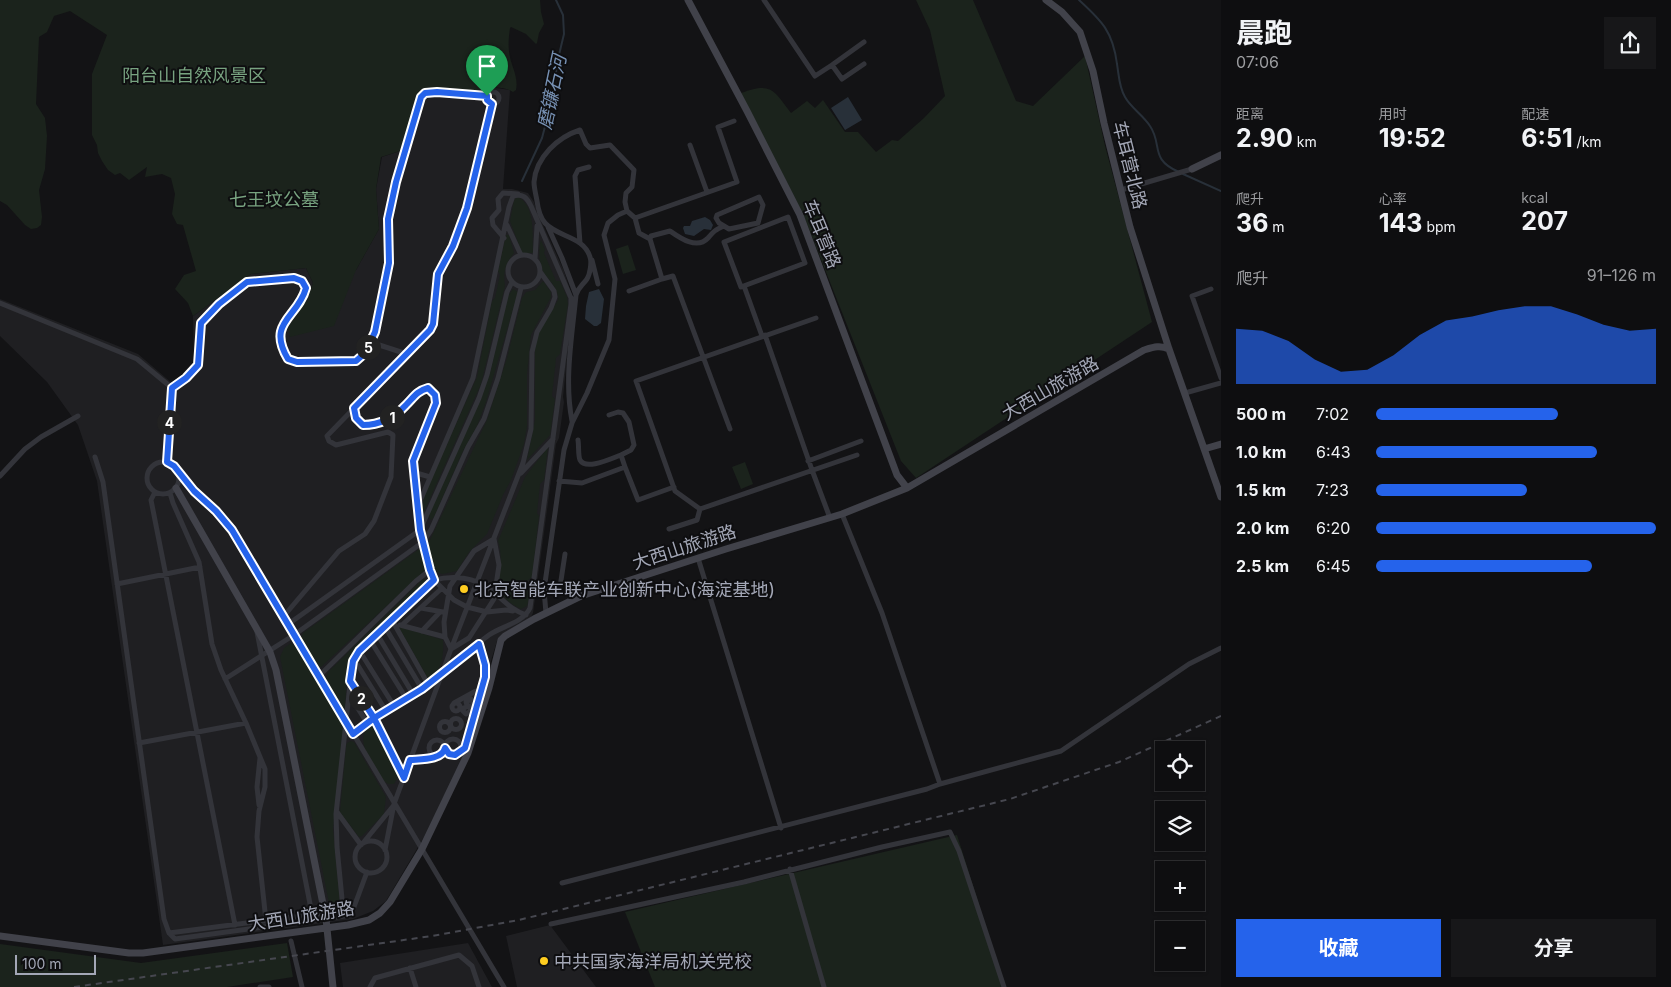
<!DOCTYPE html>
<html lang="zh">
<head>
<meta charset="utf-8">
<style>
	body { margin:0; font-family:Inter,"Noto Sans SC",sans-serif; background:#171719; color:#f1f3f6; height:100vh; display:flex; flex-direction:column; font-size:19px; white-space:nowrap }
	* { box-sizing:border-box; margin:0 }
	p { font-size:16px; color:#9b9c9f }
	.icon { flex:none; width:28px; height:28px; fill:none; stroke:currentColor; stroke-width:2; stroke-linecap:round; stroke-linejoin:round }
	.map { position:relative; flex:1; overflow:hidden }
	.side { display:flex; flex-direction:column; background:#0e0e10; width:450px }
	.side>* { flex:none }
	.fabs { position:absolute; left:1155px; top:741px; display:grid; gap:10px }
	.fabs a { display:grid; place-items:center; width:50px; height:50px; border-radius:0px; background:#0e0e10; box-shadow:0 1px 4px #0004,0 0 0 1px #2e2e30; font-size:25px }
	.scale { position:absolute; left:15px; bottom:12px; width:81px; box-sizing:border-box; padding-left:5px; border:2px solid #a3a7b6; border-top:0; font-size:14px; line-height:18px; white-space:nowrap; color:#a3a7b6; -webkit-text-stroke:4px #0e0e10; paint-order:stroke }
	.pin { position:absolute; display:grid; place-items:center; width:42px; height:42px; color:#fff; margin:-51px -21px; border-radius:50% 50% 50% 0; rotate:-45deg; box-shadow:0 0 5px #0007 }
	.pin .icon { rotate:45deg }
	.km { position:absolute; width:25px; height:25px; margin:-12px; border-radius:50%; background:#222; color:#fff; font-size:14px; line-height:25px; text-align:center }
	.round { display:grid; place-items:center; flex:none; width:52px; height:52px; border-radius:0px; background:#171719 }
	.head { display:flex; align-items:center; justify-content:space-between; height:85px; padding:0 15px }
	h1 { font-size:28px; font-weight:700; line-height:38px }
	.stats { display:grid; grid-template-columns:repeat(3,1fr); gap:8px; height:85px; padding:5px 15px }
	.stats div { display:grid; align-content:center }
	.stats b { font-size:25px; font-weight:700 }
	.stats small { font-size:14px; font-weight:400 }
	.stats p { font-size:14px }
	.chart { height:140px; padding:10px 15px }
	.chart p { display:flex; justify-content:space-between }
	.chart svg { width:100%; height:90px; margin-top:5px; fill:#2563eb; opacity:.7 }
	.cta { display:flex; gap:10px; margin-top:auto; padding:10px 15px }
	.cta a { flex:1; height:58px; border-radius:0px; background:#2563eb; color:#fff; font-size:20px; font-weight:700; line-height:58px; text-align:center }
	.cta a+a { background:#171719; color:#f1f3f6 }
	ul { padding:0 15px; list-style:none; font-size:16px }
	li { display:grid; grid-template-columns:80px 60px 1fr; align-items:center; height:38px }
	li i { height:12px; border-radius:6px; background:#2563eb }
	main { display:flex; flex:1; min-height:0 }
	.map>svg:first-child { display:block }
</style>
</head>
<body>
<main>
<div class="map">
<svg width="1221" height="987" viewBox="0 0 1221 987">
	<rect width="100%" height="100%" fill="#131315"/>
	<path fill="#1f1f22" d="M431 87 473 91 490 87 510 90 503 189H512L528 193 534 202 537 212 564 271 573 299 563 397 564 402 559 438 556 444 533 613 531 617 497 641 490 664 492 666 467 749 424 837 386 901 373 911 353 919 163 945 97 481 78 425 47 382 0 336V299L138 354 173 384 194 364 193 316 251 274 306 268 313 283 307 300 298 314 356 270 379 229 376 189 382 157 400 151 421 89Z
		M550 925 596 987H517L506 936Z
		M468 943 492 987H343L340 963Z"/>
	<path fill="#1b231c" d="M0 0H540L541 12 544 24 539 33 537 43 536 44 526 34 511 27 510 28C509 35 508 44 509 51 510 65 519 76 516 90L513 92C499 84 488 89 474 91 456 92 438 84 421 89L400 151 381 157 376 189 379 229 356 270 334 326 290 337 288 327 307 300 313 283 306 268 251 274 193 316 188 303 175 289 184 275 196 271 183 225 177 224 172 214 175 194 171 178 162 174 145 177 147 167 129 180 120 173 115 175 108 170 102 161 98 153 97 145 92 135V74L107 35 70 11 54 16 47 32 39 37 36 104 45 118 47 136 45 169 39 190 42 217 41 225 37 228 31 229 25 225 7 205 0 201Z
		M916 0H973L1016 101 1033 106 1085 56 1105 146 1152 322 916 478 901 461 803 214 741 93C771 82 773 89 791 113L807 101 815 108 823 100 845 132H858L876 152 892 140 898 141 924 118 945 96 930 30Z
		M518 197C536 206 532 237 533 253H522L510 221 514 200Z
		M506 235H509L514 253C505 264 503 272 505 286L481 384 424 512 421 514 420 510 424 496 477 377 492 301 495 298 500 275 498 271Z
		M541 240 545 250 544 253 556 281H560L567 297 568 304 560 354 556 358 552 396 555 399 550 435 527 460 535 420V349L538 334 558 300C559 288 549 281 543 272 539 263 538 248 541 240Z
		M628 245 636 270 623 274 616 249Z
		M543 281 551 292V297L531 335 527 374V426L524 444 511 480 503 495 487 534 469 552 457 571 443 574 438 573 433 567 428 544 487 420 507 358 522 298 526 292 535 290Z
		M513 289 518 292 486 402 477 426 462 453 434 517 431 520 429 517V514L490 373 508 296Z
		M548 447 544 480 540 484 537 513 539 516 532 577 523 585 530 594 527 606 521 609C483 591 508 572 498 541L525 477Z
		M745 462 753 484 741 489 732 467Z
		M422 547 426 569 321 667H317L301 638 303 633Z
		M423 579 431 581 350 658 348 664 345 707 344 709H342C335 698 320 684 329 671Z
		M398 626 443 640C444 654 442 671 429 680Z
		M291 643 296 647 344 725 333 829 340 904 334 909 329 903 280 657 284 648Z
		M374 722 399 775 394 784H388L384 781C374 765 349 737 374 722Z
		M351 741 354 742 386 797 384 814 362 836 359 837 340 812 346 747 347 743Z
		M957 835 1005 987H655L625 912Z
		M287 943 293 977 227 987H0V944L141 963Z"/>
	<path fill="#283039" d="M848 97 862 120 845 130 831 108Z
		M705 217 710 220 713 225 711 230 704 229 694 236 685 234 683 228 684 226H690L692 221Z
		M599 289 604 299 601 323 597 326H594L585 319 586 306 589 292Z"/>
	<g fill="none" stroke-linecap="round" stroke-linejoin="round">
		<path stroke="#283039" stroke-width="2" d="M1079 0C1102 21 1113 32 1117 64 1119 76 1119 87 1125 97 1131 108 1143 115 1150 126 1163 145 1149 159 1179 172
			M1183 174 1221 191
			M522 181 542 138 551 104 558 59 564 34 563 15 556 0"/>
		<path stroke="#33343a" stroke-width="5" d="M764 0 815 76 832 65 842 79 864 64
			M832 65 864 42
			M487 98a6 6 0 1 1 12 0a6 6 0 1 1-12 0Z
			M690 145 707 192
			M1121 190 1192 169
			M759 197 763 205 758 223 729 229 719 223 716 218 717 215Z
			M788 217 805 263 741 287 724 242Z
			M507 225 521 255
			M548 227 562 258 576 295
			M504 238 493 225 492 218 499 210 498 199 503 193 518 194
			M650 239 651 236 670 231C680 238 697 250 708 238 714 231 715 230 724 226
			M580 243 575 176 578 170 589 167
			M508 271a16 16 0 1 1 32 0a16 16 0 1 1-32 0Z
			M535 259 537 226
			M592 260 598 284
			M662 279 673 276 730 429
			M744 286 762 336
			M1211 289 1192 296 1221 378
			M629 291 662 279 650 239 639 233 635 218
			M0 303 137 359 172 388 186 378 198 365 201 323 230 295 247 283 294 278 303 281 306 288C298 318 266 322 288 359L297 362 356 361 365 353 375 331 389 263 388 219 396 182 421 97 425 93 437 92 487 96
			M816 318 636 381 675 491 700 509 857 455
			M765 335 812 470 830 518
			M370 342 407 354
			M1185 393 1221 383
			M354 408 356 418 363 425C380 425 394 418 406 405 414 397 417 391 428 388L435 395 436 403 413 461 420 530 430 570 434 580 454 600 467 607 487 612 506 610 513 611
			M609 415 618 412 623 413 629 422 634 445 631 450 621 455 625 467
			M572 421C564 380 572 337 576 295 579 286 582 286 587 279 590 274 592 262 590 257 584 236 557 237 545 223 540 217 538 209 537 201 536 195 534 188 534 182 536 157 558 137 580 130L586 144 590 148 610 145 634 170 632 187 626 193 625 202 627 211
			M578 440C579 446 578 456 580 460 586 471 612 458 621 455
			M95 457 103 482 164 919 169 933 175 939 351 915 367 872
			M808 461 861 441
			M147 478a16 16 0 1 1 32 0a16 16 0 1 1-32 0Z
			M167 462 172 388
			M413 472 430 477
			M521 473 553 439
			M179 474 194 491 217 511 232 530 504 987
			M0 476 25 449 41 437 78 416
			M559 481 582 483 625 467 638 500 674 487
			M155 492 151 500 235 925
			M170 493 173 503 199 562 212 644 221 670 246 723 265 769V787L259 811 257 837 266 921
			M842 514 882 613 940 784
			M669 529 697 520 700 509
			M494 539 499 565 494 599 469 638 451 649 445 637 444 622 450 586 474 551Z
			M698 558 781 828
			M117 584 200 567
			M544 590 560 587 565 554
			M421 608 443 612
			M546 613 544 590 564 450 572 423 587 393 609 340 615 279 604 235 608 223 618 215 627 211 635 218 737 182 718 127 734 121
			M283 617 339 551 365 534 374 521 391 477 393 435 388 432 336 445 329 441 327 436 430 330 433 324 438 274 453 246 467 208 492 104
			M392 620 428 684
			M287 625 420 530 479 398 487 375 507 292 512 282
			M400 625 445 637
			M402 625 442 588
			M385 627 422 689
			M422 631 440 612
			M257 632 312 914
			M377 634 413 694
			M370 640 406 698
			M359 650 394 706
			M354 659 386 711
			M318 677 416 581 430 570
			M225 679 294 635 423 542 431 530 468 447 484 419 498 378 521 288
			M351 681 374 718 404 778
			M349 694 367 723
			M454 703 474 692 481 690
			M452 707a4 4 0 1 1 8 0a4 4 0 1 1-8 0Z
			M468 706 464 708 463 711 466 714 471 711 470 708C468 706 466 705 466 702L471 699 474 704 471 706H468
			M450.5 724a5.5 5.5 0 1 1 11 0a5.5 5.5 0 1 1-11 0Z
			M439.5 727a5.5 5.5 0 1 1 11 0a5.5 5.5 0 1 1-11 0Z
			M353 734C380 713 411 697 439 677 456 664 471 648 489 635 502 626 523 623 530 608L571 304V298L531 206C527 198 523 193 513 196L509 207 473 378 417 508
			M445 747a8 8 0 1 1 16 0a8 8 0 1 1-16 0Z
			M429 748a8 8 0 1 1 16 0a8 8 0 1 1-16 0Z
			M139 743 246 723
			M459 753 465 748 485 677 483 656 479 644
			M411 760 435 757
			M259 805 257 787 260 758
			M337 812 361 845
			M355 857a16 16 0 1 1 32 0a16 16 0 1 1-32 0Z
			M363 843 394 805
			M385 850 394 804 451 649 523 463 531 429 532 352 537 332 551 308 555 297 554 291 541 273
			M790 869 824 987
			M562 883 927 789 940 784 1061 751 1189 664 1221 648
			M343 909 337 847 336 814 352 666 355 656 359 650 434 580C453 575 475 577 491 590 504 600 509 609 526 615
			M551 924 744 882 882 847 950 832 959 851 1004 987
			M169 933 325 913 354 907
			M291 941 302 987
			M410 968 416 987
			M260 987H269
			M370 987 375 978 459 955 472 966 479 987"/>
		<path stroke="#41424a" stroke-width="7" d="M688 0 747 111 800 215 897 475 907 488
			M1046 0 1062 12 1080 32 1093 71 1104 123 1130 227 1169 349 1221 497
			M1192 169 1221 155
			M1204 449 1221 444
			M176 488 270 652 276 670 326 919 333 987
			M0 936 129 953H143L348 925 369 920 380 913 390 902 422 849 468 753 489 688 501 640 505 636 534 619 581 596 726 549 842 514 907 488 1144 350C1154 347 1160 345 1169 349"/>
		<path stroke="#46474f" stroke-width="2" stroke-dasharray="6 5" stroke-linecap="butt" d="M74 987 432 936 519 920 1010 799 1119 762 1221 716"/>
	</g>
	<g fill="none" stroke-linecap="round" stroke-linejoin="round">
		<defs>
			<path id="route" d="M487 96V100L492 104 467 208 453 246 438 274 433 324 430 330 354 408 356 418 363 425C380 425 394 418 406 405 414 397 417 391 428 388L435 395 436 403 413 461 420 530 430 570 434 580 359 651 353 661 350 681 374 718 404 778 410 760C422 759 442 760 445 748L449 754 455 755 465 748 485 677V665L479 644 422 689 374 718 353 734 232 530 216 511 194 491 174 466 167 462 172 388 186 378 198 365 201 323 219 304 247 282 294 278 302 281 306 288C298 318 266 322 288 359L297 362 356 361 365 353 375 332 389 263 388 219 396 182 421 97 425 93 437 92 487 96"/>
		</defs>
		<use href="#route" stroke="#fff" stroke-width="10"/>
		<use href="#route" stroke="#2563eb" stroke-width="6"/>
	</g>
	<g fill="#ffcd20" stroke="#0e0e10" stroke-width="2">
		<circle cx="464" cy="589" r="5"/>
		<circle cx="544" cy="961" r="5"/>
	</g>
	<g text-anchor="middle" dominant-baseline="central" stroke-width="4" stroke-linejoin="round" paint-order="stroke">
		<g font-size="18" fill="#78a380" stroke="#0e0e10">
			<text x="194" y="75">阳台山自然风景区</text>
			<text x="274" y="199">七王坟公墓</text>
		</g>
		<g font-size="18" fill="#a3a7b6" stroke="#0e0e10">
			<text transform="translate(1130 165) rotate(76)">车耳营北路</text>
			<text transform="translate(822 234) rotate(68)">车耳营路</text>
			<text transform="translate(1050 388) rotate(-30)">大西山旅游路</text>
			<text transform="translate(684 547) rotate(-18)">大西山旅游路</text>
			<text transform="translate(301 916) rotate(-9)">大西山旅游路</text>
		</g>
		<g font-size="18" fill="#a3a7b6" stroke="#0e0e10" text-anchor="start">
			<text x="474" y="589">北京智能车联产业创新中心(海淀基地)</text>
			<text x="554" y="961">中共国家海洋局机关党校</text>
		</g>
		<g font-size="19" font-style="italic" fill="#7791b4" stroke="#0e0e10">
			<text transform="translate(552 92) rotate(-78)">磨镰石河</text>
		</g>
	</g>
</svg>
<div class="fabs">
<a><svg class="icon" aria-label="locate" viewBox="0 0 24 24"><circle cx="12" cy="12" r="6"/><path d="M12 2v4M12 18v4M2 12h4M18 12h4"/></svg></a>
<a><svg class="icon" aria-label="layers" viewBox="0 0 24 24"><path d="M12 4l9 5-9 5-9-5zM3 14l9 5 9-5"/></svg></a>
<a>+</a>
<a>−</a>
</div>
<div class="scale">100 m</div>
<div class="pin" style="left:487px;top:96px;background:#1e9e55"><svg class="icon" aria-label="arrive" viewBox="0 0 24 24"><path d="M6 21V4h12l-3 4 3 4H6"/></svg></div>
<b class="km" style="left:392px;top:417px">1</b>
<b class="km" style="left:361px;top:698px">2</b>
<b class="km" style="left:169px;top:422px">4</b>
<b class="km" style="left:368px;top:347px">5</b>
</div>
<section class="side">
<div class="head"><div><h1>晨跑</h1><p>07:06</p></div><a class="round"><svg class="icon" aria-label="share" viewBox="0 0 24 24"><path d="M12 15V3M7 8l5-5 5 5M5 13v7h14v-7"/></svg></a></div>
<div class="stats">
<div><p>距离</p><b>2.90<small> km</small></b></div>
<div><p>用时</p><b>19:52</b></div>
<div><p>配速</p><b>6:51<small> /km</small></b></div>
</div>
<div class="stats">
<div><p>爬升</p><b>36<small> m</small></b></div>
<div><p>心率</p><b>143<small> bpm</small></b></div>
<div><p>kcal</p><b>207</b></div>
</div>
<div class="chart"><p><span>爬升</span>91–126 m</p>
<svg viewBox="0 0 160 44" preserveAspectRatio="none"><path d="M0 44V17L10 18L20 23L30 32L40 38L50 37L60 30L70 20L80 13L90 11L100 8L110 6L120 6L130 10L140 15L150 18L160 17V44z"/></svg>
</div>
<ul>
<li><b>500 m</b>7:02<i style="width:65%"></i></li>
<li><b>1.0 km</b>6:43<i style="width:79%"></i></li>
<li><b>1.5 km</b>7:23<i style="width:54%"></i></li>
<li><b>2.0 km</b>6:20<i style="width:100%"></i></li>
<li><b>2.5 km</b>6:45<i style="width:77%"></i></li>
</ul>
<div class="cta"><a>收藏</a><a>分享</a></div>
</section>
</main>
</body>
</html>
